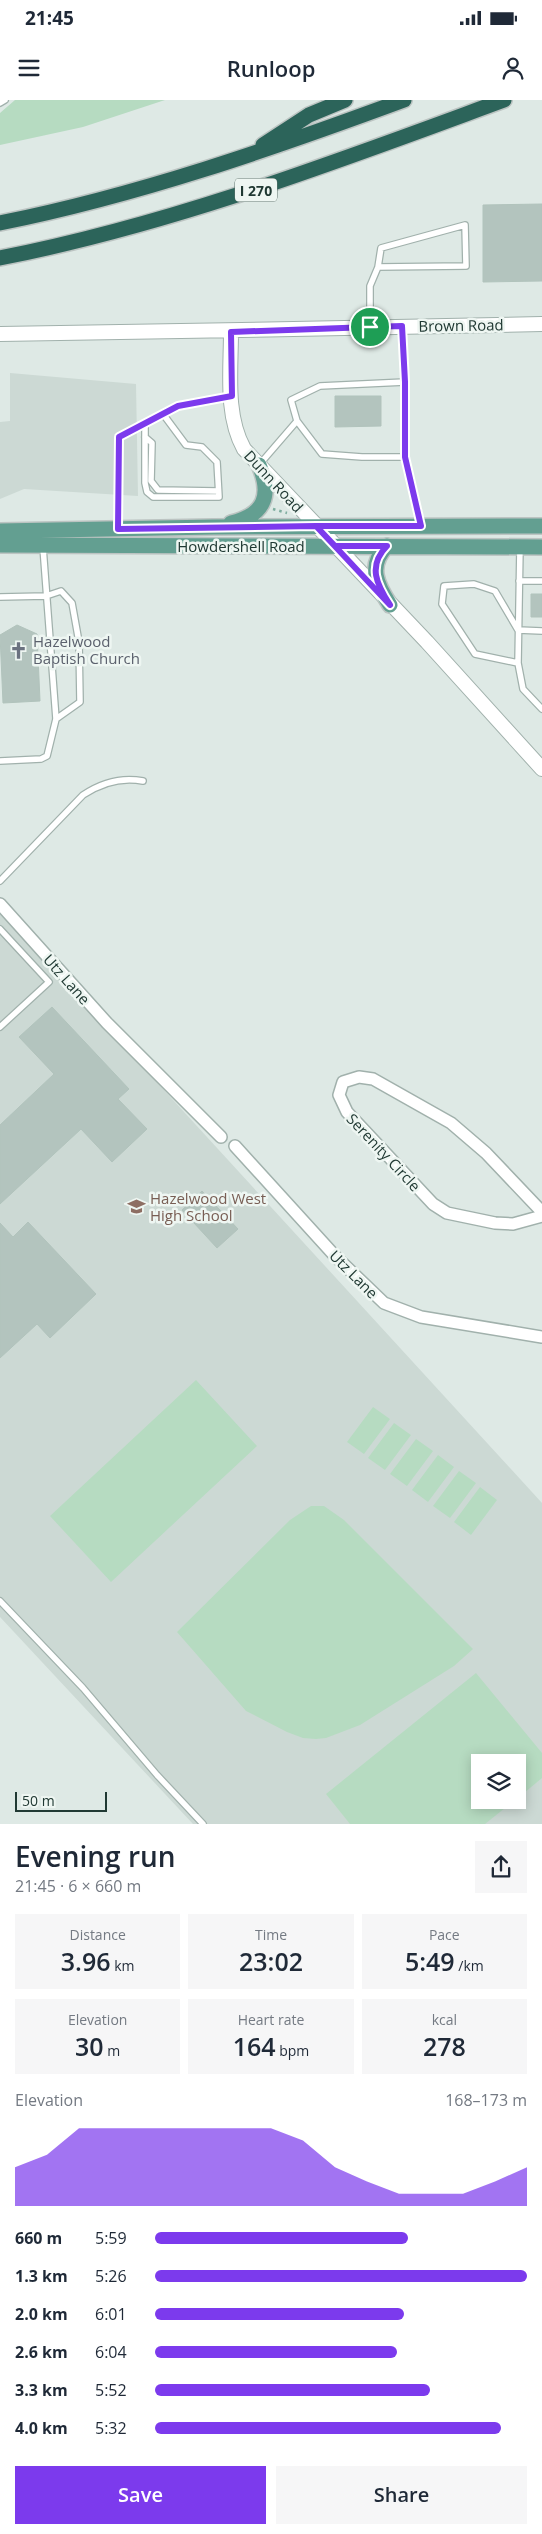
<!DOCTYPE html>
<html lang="en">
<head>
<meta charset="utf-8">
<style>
	body { margin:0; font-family:"Open Sans",sans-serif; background:#f6f6f7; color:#1f2937; height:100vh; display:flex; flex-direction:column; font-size:19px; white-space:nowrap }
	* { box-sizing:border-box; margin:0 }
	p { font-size:16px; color:#747a83 }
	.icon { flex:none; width:28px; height:28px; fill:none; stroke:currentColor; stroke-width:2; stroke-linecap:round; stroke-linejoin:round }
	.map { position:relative; height:1724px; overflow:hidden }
	.details { display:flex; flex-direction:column; background:#fff; flex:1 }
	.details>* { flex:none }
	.controls { position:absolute; left:471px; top:1654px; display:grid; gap:10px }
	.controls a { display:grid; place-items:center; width:55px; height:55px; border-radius:0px; background:#fff; box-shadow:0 2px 12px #0003; font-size:25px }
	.scale { position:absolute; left:15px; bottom:12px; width:92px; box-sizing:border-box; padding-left:5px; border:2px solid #203933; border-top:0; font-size:14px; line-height:18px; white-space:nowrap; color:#203933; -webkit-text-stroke:4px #eef6f2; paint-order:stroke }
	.pin { position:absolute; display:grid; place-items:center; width:42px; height:42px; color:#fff; margin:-21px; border:2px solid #fff; border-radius:50%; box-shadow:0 1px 5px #0007 }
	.round { display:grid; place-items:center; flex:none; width:52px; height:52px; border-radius:0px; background:#f6f6f7 }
	.overview { display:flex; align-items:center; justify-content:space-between; height:85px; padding:0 15px }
	h1 { font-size:28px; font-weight:600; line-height:38px }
	.stats { display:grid; grid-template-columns:repeat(3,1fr); gap:8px; height:85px; padding:5px 15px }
	.stats div { display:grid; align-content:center; border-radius:0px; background:#f6f6f7; text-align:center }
	.stats b { font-size:25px; font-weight:600 }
	.stats small { font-size:14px; font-weight:400 }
	.stats p { font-size:14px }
	.chart { height:140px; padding:10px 15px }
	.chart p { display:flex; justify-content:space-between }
	.chart svg { width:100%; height:90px; margin-top:5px; fill:#7c3aed; opacity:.7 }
	.button { display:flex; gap:10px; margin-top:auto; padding:10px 15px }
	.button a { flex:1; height:58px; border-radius:0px; background:#7c3aed; color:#fff; font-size:20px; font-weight:600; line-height:58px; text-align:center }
	.button a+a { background:#f6f6f7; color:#1f2937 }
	ul { padding:0 15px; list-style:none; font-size:16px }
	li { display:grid; grid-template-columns:80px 60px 1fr; align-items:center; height:38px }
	li i { height:12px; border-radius:6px; background:#7c3aed }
	.status { display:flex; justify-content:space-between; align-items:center; height:35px; padding:0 25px; background:#fff; direction:ltr }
	.status svg { height:14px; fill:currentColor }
	header { display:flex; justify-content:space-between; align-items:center; height:65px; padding:0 15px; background:#fff; font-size:22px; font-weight:600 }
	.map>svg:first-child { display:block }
</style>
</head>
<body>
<div class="status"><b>21:45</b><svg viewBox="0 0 49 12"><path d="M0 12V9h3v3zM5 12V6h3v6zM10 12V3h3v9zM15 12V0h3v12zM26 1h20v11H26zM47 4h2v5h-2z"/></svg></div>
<header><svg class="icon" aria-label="menu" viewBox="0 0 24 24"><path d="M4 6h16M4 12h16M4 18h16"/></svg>Runloop<svg class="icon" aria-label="person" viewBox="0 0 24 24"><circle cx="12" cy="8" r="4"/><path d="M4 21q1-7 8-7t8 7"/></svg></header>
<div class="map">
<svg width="542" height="1724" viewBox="0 0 542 1724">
	<rect width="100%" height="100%" fill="#dee9e5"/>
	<path fill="#ccd9d4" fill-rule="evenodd" d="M10 273 136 284 138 396 24 389 0 399V322L10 321Z
		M0 811 542 1403V1724H193L0 1517ZM480 1662H518V1700H480Z"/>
	<path fill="#b6dbc1" d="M15 0H165L83 27 0 45V13Z
		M196 1280 257 1346 111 1482 50 1416Z
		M373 1307 390 1319 364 1354 347 1342Z
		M394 1323 411 1335 385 1370 368 1358Z
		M416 1339 433 1351 407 1386 390 1374Z
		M438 1355 454 1367 428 1402 412 1390Z
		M459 1371 476 1383 450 1418 433 1406Z
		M480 1387 497 1400 471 1435 454 1422Z
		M311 1406H324L344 1420 473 1549 454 1566 360 1625 326 1638 316 1639 303 1638 287 1632 246 1611 177 1532 290 1420Z
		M476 1573 542 1653V1678L518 1698V1662H480V1700H515L485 1724H350L326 1694Z"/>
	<path fill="#b3c4be" stroke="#b1c3bc" d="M542 104V181L483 182V105Z
		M335 296H381V326L335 327Z
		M531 494H542V517H531Z
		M17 525 37 534 40 601 3 603 0 535Z
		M52 907 129 989 118 999 147 1029 112 1062 81 1029 0 1104V1025L54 974 19 937Z
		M202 1091 238 1129 217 1148 182 1110Z
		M28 1122 96 1194 50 1238 37 1224 0 1258V1123L13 1137Z"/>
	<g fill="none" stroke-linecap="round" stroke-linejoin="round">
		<defs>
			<path id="service" d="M0 3 5 0
				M370 227V186L378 167 466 166 465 125 381 148 378 167
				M402 227 405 282
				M145 324V383L147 392 153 397H219L217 362 202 347 186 345 163 314
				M145 337 152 343 151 381 158 390 218 391
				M405 357V282L320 286 291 300 297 321 322 354 362 357H405L421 424
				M259 365 297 321
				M118 427 119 337 178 306 231 296
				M520 447 518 563 523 589 542 609
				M519 481H542
				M0 497 46 496 61 491 72 503 79 542 80 602 56 619
				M518 563 475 554 442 504 444 486 474 484 495 491 518 530 542 531
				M0 661 41 659 47 656 56 619 43 447
				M0 781 83 695C101 683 122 677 143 681
				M0 829 49 882 0 927
				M0 1501 83 1588 157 1675 203 1724"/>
			<path id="minor" d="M0 804 107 923 221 1037
				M235 1046 335 1156 384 1203 421 1217 542 1237
				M542 1112 486 1053 451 1023 373 979 359 977 343 982 339 995 347 1012 433 1104 447 1113 495 1123 513 1124 542 1116"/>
			<path id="tertiary" d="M231 232C231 270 225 315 244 349L427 542 542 669
				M0 234C181 232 361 227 542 224"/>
			<path id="primary" d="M231 423C265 415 272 395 259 365
				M0 431 213 427 542 426
				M0 445 542 447
				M387 446C367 466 377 485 390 505"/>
			<path id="motorway" d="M263 45 309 15 345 0
				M0 123C139 95 271 49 404 0
				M0 158C174 124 338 61 504 0"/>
		</defs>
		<use href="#service" stroke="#a1b1ac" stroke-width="8"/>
		<use href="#minor" stroke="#a1b1ac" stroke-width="14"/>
		<use href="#tertiary" stroke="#a1b1ac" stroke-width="16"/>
		<use href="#primary" stroke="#bcc4c2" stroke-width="18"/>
		<use href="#motorway" stroke="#bcc4c2" stroke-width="18"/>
		<path stroke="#7ead9f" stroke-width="2.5" stroke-dasharray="2.5 4" stroke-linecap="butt" d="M273 409 287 413"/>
		<use href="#service" stroke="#fff" stroke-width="5.5"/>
		<use href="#minor" stroke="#fff" stroke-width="11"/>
		<use href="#tertiary" stroke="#fff" stroke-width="14"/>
		<use href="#primary" stroke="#639f91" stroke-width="15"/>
		<use href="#motorway" stroke="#2c645a" stroke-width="15"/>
	</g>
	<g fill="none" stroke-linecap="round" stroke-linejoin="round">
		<defs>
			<path id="route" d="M370 227 231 232 232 296 178 306 119 337 118 429 316 426 335 446H387C367 466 377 485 390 505L316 426H421L405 357V282L402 226 370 227"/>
		</defs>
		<use href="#route" stroke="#fff" stroke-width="10"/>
		<use href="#route" stroke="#7c3aed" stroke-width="6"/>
	</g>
	<defs>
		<symbol id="church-bare" viewBox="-9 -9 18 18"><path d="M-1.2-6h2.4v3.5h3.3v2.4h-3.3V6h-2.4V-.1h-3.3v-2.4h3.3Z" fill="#6b7280" stroke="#eef6f2" stroke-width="2.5" paint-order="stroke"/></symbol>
		<symbol id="school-bare" viewBox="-9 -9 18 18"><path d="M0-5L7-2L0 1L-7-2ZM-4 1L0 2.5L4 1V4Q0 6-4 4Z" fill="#8d6e63" stroke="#eef6f2" stroke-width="2.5" paint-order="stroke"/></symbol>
	</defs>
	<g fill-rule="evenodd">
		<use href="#church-bare" x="6" y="538" width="25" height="25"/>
		<use href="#school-bare" x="124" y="1094" width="25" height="25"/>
	</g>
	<g text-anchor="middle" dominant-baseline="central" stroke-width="5" stroke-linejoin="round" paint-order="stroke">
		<rect fill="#eef6f2" stroke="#5e726c" stroke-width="1" x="235" y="78.5" width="42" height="23" rx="4"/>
		<g font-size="14" font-weight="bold" fill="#203933">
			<text x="256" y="90">I 270</text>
		</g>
		<g font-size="15" fill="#203933" stroke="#eef6f2">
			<text transform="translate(461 225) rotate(-1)">Brown Road</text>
			<text transform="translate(274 381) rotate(47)">Dunn Road</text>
			<text x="241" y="446">Howdershell Road</text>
			<text transform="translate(67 879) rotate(48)">Utz Lane</text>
			<text transform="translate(384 1052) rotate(47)">Serenity Circle</text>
			<text transform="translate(354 1174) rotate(45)">Utz Lane</text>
		</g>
		<g font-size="15" fill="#5b616d" stroke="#eef6f2" text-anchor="start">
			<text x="33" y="541">Hazelwood<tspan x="33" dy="17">Baptish Church</tspan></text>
		</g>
		<g font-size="15" fill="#785e54" stroke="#eef6f2" text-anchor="start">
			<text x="150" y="1098">Hazelwood West<tspan x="150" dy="17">High School</tspan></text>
		</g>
	</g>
</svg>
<div class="controls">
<a><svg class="icon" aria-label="layers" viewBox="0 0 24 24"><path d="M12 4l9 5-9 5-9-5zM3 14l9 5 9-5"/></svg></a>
</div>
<div class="scale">50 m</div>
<div class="pin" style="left:370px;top:227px;background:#1e9e55"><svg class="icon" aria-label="arrive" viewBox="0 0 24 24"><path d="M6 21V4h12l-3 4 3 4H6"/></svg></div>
</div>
<section class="details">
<div class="overview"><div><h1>Evening run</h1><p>21:45 · 6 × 660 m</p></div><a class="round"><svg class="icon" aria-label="share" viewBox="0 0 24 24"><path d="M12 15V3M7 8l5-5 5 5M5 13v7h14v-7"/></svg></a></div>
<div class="stats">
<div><p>Distance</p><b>3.96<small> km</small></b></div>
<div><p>Time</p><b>23:02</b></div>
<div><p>Pace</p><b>5:49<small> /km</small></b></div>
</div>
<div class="stats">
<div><p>Elevation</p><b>30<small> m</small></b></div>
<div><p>Heart rate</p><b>164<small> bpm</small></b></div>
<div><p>kcal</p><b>278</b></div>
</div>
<div class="chart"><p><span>Elevation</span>168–173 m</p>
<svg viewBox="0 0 160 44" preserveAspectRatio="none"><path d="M0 44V25L10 19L20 6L30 6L40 6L50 6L60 6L70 6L80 6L90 12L100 25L110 32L120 38L130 38L140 38L150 32L160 25V44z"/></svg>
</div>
<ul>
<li><b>660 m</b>5:59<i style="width:68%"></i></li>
<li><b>1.3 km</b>5:26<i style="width:100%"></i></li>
<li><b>2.0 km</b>6:01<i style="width:67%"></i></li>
<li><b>2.6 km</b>6:04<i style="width:65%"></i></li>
<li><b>3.3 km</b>5:52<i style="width:74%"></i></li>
<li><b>4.0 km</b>5:32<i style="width:93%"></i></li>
</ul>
<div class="button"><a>Save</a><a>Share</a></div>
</section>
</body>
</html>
